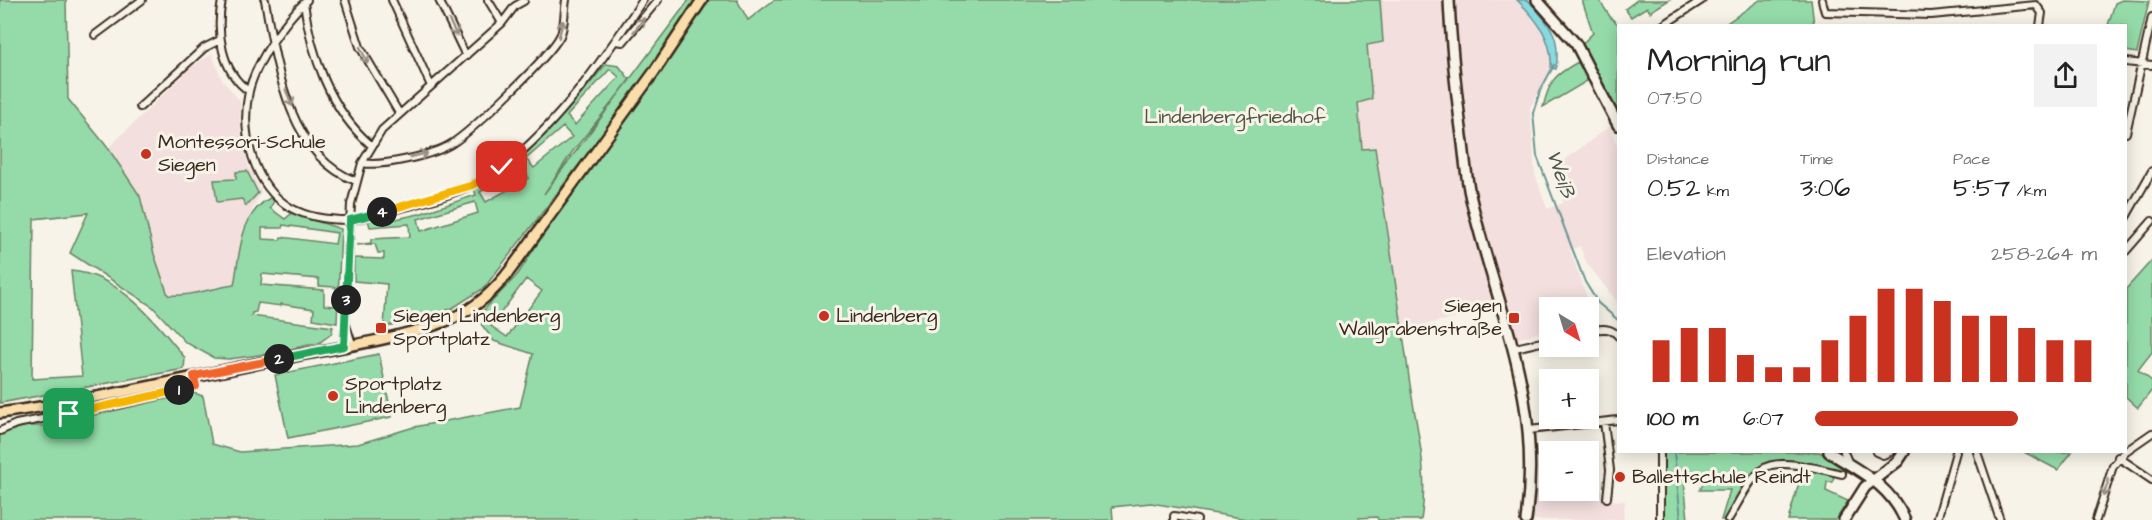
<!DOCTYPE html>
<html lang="en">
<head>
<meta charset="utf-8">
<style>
	body { margin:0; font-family:"Architects Daughter",sans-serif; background:#f2f2f2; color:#222; height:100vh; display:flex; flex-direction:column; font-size:22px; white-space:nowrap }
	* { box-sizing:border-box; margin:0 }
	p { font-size:20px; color:#767676 }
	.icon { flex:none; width:33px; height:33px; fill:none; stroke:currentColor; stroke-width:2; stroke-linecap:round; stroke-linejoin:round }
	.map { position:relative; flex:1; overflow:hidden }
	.side { position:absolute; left:1617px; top:24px; width:510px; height:429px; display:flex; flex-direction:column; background:#fff; border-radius:0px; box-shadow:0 3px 15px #0003 }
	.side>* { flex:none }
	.needle { width:39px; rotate:142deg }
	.buttons { position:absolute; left:1539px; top:297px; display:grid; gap:12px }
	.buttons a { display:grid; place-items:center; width:60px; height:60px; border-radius:0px; background:#fff; box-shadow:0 3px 15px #0003; font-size:30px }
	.pin { position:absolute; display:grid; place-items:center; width:51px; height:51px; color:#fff; margin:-26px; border-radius:12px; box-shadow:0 3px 9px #0006 }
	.km { position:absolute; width:30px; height:30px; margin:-15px; border-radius:50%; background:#222; color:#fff; font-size:16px; line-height:30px; text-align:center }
	.round { display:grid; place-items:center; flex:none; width:63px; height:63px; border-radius:0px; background:#f2f2f2 }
	.headline { display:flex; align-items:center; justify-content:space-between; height:102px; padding:0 30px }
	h1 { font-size:33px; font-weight:600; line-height:45px }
	.metrics { display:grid; grid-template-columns:repeat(3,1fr); gap:9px; height:102px; padding:6px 30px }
	.metrics div { display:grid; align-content:center }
	.metrics b { font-size:26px; font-weight:600 }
	.metrics small { font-size:16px; font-weight:400 }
	.metrics p { font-size:16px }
	.chart { height:168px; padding:12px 30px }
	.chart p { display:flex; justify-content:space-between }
	.chart svg { width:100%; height:108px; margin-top:6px; stroke:#c8321e; stroke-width:6 }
	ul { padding:0 30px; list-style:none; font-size:20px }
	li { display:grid; grid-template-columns:96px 72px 1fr; align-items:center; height:45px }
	li i { height:15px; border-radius:8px; background:#c8321e }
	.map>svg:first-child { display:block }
</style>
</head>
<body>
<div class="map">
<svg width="2152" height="520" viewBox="0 0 2152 520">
	<rect width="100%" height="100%" fill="#f7f3e8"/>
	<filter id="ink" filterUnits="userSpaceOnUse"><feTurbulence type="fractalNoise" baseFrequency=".0167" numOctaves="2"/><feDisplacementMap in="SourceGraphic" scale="12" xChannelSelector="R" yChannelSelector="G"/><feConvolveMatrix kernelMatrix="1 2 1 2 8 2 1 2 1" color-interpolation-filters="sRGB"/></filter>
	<g filter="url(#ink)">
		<path fill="#f2dfde" d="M1380 0H1517L1528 10 1551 45V68L1530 108 1535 174 1547 209 1564 203 1553 169 1610 126 1618 149V303L1586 262 1580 246 1570 250 1589 303 1573 307 1550 308 1549 329 1518 339 1510 307 1402 329 1375 149 1362 150 1358 102 1372 99 1367 44 1383 42Z
			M212 54 222 80 240 101V131L248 165 261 192 245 225 234 285 215 287 190 296 168 295 154 254 140 196 108 148 193 66Z
			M1607 489V500L1625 501 1623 520H1532L1536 492 1560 494 1561 491Z"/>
		<path fill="#95dba9" stroke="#688264" stroke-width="1.5" fill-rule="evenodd" d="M0 0H66L68 99 108 148 140 196 154 254 168 295C191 297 211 288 234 285 240 255 239 214 270 198L274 201 270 208 285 219 292 213 341 229 337 323 313 319 314 309 281 304V306L258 303 256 312 252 313 251 316 333 327 331 334 319 343 266 354 229 359 214 358 185 342 153 307 70 253 88 213 34 219 32 379 82 376 71 271C119 274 158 324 185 358L184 369 0 403ZM283 225 337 233 335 244 281 237 280 240 262 239V228H282ZM262 274 319 279V286L336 287 335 306 324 305V290L261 285Z
			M689 0H699L652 70 484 288 451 309 384 327 387 284 354 281V258L384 259V253H378L375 244 356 245 371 243V239L410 237 409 224 370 227 368 220 376 218 378 223 419 214 476 195 474 189C529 162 568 110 606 64L619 66 630 80 573 151 544 194ZM610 69 619 77 575 125 567 116ZM563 127 572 137 534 168 526 159ZM523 167 529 178 486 202 480 192ZM475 202 478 213 421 231 418 219Z
			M706 0H737L748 20 774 0H1380L1383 42 1367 45 1372 99 1358 103 1362 149 1375 148C1386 222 1398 296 1408 370 1414 421 1430 468 1421 520H1378L1377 517 1359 518V520H1253L1151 503 1112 507 1113 520H0V434L26 426H44L194 393 203 396 212 444 240 452 358 444 414 427 520 407 533 354 494 341 478 320 481 313 518 274 550 224 657 74ZM526 279 542 291 507 337 491 326Z
			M1582 0H1599L1611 18 1619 25 1618 116 1581 45 1593 33Z
			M1637 0H1669L1650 12 1647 7 1631 17 1625 9Z
			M1760 0H1811L1814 25H1724Z
			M2122 0 2149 1 2137 53 2126 51V26L2108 25 2115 3Z
			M1578 62 1587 81 1543 107C1550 80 1553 76 1578 62Z
			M247 171 258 193 246 206 242 199 217 202 214 180 236 179V172Z
			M2152 260V352L2138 370 2152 381V390L2138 408 2126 397V289Z
			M379 354 392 417 288 438 275 375Z
			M1663 452H1820L1847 472 1834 474 1833 482H1827L1826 491 1848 501 1836 520H1788L1803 469 1766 466 1732 520H1721L1730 490H1700L1704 481 1684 480 1688 520H1663Z
			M2024 452H2072L2058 470Z"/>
		<path fill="#88d9e0" stroke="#699392" stroke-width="1.5" d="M1517 0H1528C1550 25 1561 34 1556 69L1551 68C1553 40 1537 19 1517 0Z"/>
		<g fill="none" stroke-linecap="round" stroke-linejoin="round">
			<path stroke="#699392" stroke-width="2" d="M1554 65 1540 91 1533 113 1537 156 1585 282 1598 303 1618 320
				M1674 452 1681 520"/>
			<defs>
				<path id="street" d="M222 0C216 32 221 72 249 91
					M265 0C276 63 288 156 356 181
					M307 0C285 20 256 62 249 91 240 133 253 186 291 208 307 217 331 220 349 220 359 220 370 215 380 213 422 203 468 193 503 167 560 123 603 59 643 0
					M345 0 360 47 399 113
					M392 0 431 86
					M439 0 466 56
					M488 0 502 23
					M1822 0 1825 12 1931 15 2036 5 2042 13 2040 26
					M304 3C311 55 330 110 371 145
					M1662 26 1702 0
					M95 35 142 0
					M615 41 623 42 658 0
					M2126 62 2152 65
					M140 107 204 48 220 40
					M2126 133 2152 17
					M362 163C382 167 433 155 451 144 471 132 550 56 560 36 565 27 564 11 566 0
					M2126 217 2152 171
					M2126 251 2152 221
					M346 325 352 344
					M1588 331C1600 329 1610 326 1618 336
					M344 346 351 204 362 163 382 130 502 23 515 6 524 1
					M1515 348 1550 340
					M1604 422 1610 470 1607 498
					M1529 430 1618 420
					M0 431 16 424 122 404 196 386 194 376
					M2126 451 2152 433
					M1660 452V520
					M1844 452 1849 464
					M1876 452 1883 455 1890 452
					M1977 452 2000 520
					M2118 457 2152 480
					M1174 520V516L1197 520
					M1728 520C1738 504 1748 480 1763 469 1777 457 1825 470 1842 474
					M1937 520 1956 452
					M2096 520 2113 466 2125 452"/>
				<path id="secondary" d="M1449 0C1451 46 1456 91 1462 136 1465 157 1466 179 1471 199 1498 314 1543 397 1526 520
					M1537 0 1576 44 1618 125
					M1829 452C1860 472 1889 484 1905 520
					M1844 520 1865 487 1898 461 1904 452"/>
				<path id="primary" d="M0 413C96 400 190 377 285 358 338 347 404 339 453 318 476 308 496 289 511 269L654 72 702 0"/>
			</defs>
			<use href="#street" stroke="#3b2a1e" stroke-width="10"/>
			<use href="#secondary" stroke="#3b2a1e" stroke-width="14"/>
			<use href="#primary" stroke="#3b2a1e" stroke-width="14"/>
			<use href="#street" stroke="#f7f3e8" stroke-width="6"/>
			<use href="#secondary" stroke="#f7f3e8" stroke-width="9"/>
			<use href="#primary" stroke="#f9deab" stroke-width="9"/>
		</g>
		<defs><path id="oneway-shaft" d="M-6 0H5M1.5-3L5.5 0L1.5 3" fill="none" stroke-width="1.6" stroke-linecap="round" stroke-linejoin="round" transform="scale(1.5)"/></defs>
		<g stroke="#998e83">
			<use href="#oneway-shaft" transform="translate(639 25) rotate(-52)"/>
			<use href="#oneway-shaft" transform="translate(453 28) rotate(64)"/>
			<use href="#oneway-shaft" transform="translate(561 29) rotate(-76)"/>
			<use href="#oneway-shaft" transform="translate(364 55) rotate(63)"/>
			<use href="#oneway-shaft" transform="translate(289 98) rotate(68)"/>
			<use href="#oneway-shaft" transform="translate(419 155) rotate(-13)"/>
			<use href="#oneway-shaft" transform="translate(2106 488) rotate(108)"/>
		</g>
	</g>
	<g fill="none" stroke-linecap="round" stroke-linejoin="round" filter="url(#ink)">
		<defs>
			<path id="split-1" d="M69 414 179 390"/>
			<path id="split-2" d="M179 390 196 386 194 376 279 359"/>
			<path id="split-3" d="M279 359 344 346 346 300"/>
			<path id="split-4" d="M346 300 350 220 382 212"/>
			<path id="split-5" d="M382 212 473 185 502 167"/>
		</defs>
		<use href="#split-1" stroke="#fff" stroke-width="12"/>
		<use href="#split-2" stroke="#fff" stroke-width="12"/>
		<use href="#split-3" stroke="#fff" stroke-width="12"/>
		<use href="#split-4" stroke="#fff" stroke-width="12"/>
		<use href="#split-5" stroke="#fff" stroke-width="12"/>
		<use href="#split-1" stroke="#f5b400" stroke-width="8"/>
		<use href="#split-2" stroke="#f0652b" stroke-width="8"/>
		<use href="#split-3" stroke="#22a559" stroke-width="8"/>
		<use href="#split-4" stroke="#22a559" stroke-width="8"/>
		<use href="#split-5" stroke="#f5b400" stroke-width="8"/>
	</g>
	<g fill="#c8321e" stroke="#f7f3e8" stroke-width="2">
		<circle cx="146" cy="154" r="6"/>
		<circle cx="824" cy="316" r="6"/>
		<rect x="1508" y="312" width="12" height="12" rx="3"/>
		<rect x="375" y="322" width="12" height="12" rx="3"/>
		<circle cx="333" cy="396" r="6"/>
		<circle cx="1620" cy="477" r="6"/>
	</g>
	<g text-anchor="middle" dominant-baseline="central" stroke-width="6" stroke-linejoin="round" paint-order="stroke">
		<g font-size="20" fill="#525641" stroke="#f7f3e8">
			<text x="1235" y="117">Lindenbergfriedhof</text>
		</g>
		<g font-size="20" fill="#3b2a1e" stroke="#f7f3e8" text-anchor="start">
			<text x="158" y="142">Montessori-Schule<tspan x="158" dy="23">Siegen</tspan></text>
			<text x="1502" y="306" text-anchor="end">Siegen<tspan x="1502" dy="23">Wallgrabenstraße</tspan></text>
			<text x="393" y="316">Siegen Lindenberg<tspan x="393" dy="23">Sportplatz</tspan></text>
			<text x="836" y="316">Lindenberg</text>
			<text x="345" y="384">Sportplatz<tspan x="345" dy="23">Lindenberg</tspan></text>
			<text x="1632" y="477">Ballettschule Reindt</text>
		</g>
		<g font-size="21" font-style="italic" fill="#4e564e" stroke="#f7f3e8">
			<text transform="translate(1561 174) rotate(71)">Weiß</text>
		</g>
	</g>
</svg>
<div class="buttons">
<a><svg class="needle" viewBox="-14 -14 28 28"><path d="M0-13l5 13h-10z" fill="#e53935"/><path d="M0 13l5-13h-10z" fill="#767676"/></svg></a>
<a>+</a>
<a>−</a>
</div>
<div class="pin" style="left:69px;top:414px;background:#1e9e55"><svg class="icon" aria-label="arrive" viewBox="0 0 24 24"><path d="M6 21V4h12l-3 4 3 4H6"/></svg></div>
<div class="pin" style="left:502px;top:167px;background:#d93025"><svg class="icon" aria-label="check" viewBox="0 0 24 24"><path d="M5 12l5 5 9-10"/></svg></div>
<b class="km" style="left:179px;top:390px">1</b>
<b class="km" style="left:279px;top:359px">2</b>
<b class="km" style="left:346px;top:300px">3</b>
<b class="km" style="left:382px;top:212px">4</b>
<section class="side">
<div class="headline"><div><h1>Morning run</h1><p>07:50</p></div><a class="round"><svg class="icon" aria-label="share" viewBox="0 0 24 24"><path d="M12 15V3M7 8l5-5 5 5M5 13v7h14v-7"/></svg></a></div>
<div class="metrics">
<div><p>Distance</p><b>0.52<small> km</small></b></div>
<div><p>Time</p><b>3:06</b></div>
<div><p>Pace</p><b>5:57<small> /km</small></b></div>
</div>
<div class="chart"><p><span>Elevation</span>258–264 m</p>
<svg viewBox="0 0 160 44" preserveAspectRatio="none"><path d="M5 44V27M15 44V22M25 44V22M35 44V33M45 44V38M55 44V38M65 44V27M75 44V17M85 44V6M95 44V6M105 44V11M115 44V17M125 44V17M135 44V22M145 44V27M155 44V27"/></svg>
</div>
<ul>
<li><b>100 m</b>6:07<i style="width:72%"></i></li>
</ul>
</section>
</div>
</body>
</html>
